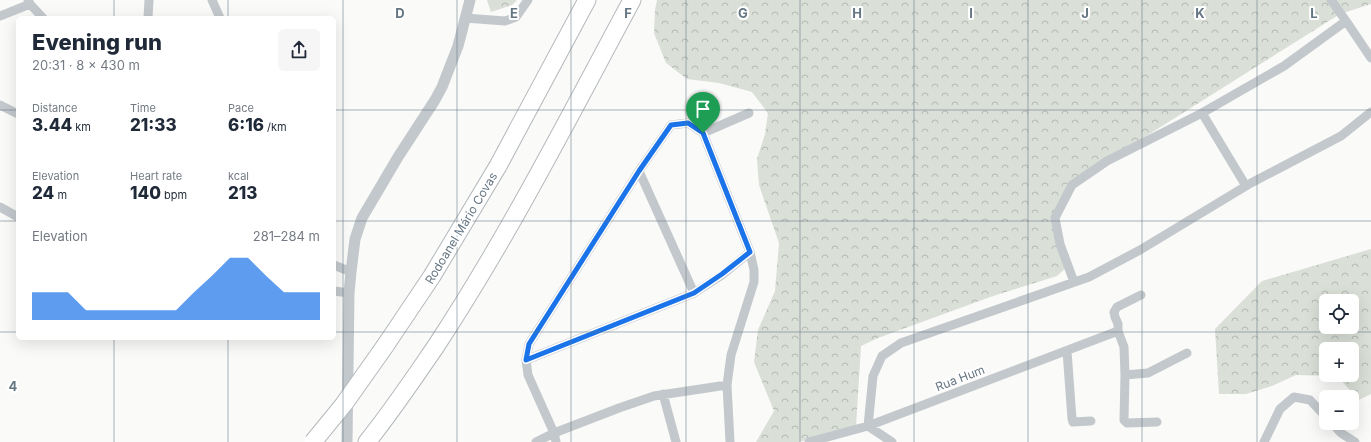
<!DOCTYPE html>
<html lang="en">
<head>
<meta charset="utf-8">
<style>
	body { margin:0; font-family:Inter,sans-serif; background:#f6f6f7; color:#1f2937; height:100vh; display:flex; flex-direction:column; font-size:15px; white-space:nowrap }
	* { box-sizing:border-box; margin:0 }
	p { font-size:13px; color:#747a83 }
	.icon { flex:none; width:22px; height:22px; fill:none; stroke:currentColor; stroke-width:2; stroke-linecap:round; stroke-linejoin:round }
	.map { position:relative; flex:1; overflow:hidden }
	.panel { position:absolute; left:16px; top:16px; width:320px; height:324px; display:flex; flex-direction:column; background:#fff; border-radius:6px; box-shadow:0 4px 16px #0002 }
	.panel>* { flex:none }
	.fabs { position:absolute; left:1319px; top:294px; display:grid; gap:8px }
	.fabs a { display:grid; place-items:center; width:40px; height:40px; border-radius:6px; background:#fff; box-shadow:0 4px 16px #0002; font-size:20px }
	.pin { position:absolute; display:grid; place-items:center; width:34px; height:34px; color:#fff; margin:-41px -17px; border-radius:50% 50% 50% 0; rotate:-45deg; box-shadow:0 0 4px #0007 }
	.pin .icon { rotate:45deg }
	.round { display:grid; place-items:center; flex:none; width:42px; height:42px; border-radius:6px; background:#f6f6f7 }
	.summary { display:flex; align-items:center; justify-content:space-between; height:68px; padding:0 16px }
	h1 { font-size:22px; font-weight:800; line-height:30px }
	.metrics { display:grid; grid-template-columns:repeat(3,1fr); gap:6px; height:68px; padding:4px 16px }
	.metrics div { display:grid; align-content:center }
	.metrics b { font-size:17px; font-weight:800 }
	.metrics small { font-size:11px; font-weight:400 }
	.metrics p { font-size:11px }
	.chart { height:112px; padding:8px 16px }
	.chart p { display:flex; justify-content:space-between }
	.chart svg { width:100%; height:72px; margin-top:4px; fill:#1a73e8; opacity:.7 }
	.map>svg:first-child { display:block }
</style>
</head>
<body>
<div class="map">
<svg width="1371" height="442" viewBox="0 0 1371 442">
	<defs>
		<pattern id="forest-crowns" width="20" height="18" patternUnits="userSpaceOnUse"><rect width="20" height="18" fill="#dadfd7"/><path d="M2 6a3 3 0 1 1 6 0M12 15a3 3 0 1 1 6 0" fill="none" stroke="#b4b9b4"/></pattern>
	</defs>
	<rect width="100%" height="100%" fill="#fafaf8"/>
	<path fill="url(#forest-crowns)" fill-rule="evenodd" d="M487 0H517L512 5 491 12Z
		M657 0H1371V4L1340 14 1113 157 1072 185 1055 218 1068 266 1057 276 993 296 878 338 861 346 856 427 799 442H756L774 411 754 362 758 330 775 291 779 243 759 185 757 159 765 134 768 113 752 92 719 83 687 79 666 63 654 33 655 10Z
		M1371 249V394L1359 400 1337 376 1296 375 1272 386 1246 394H1219L1215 329 1262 281ZM1326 301H1352V327H1326ZM1326 349H1352V375H1326Z"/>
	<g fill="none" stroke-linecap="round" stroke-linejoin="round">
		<defs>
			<path id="motorway" d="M385 346 432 276 498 166 587 0
				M367 442C392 411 414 378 436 346 509 235 569 117 632 0"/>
		</defs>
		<use href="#motorway" stroke="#b4b9bd" stroke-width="19"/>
		<path stroke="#c3c8cc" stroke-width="9" d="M28 0 30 4 43 18
			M212 0 220 18
			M1331 0 1346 21
			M0 16 30 4
			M148 18 149 0
			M465 18 505 21 516 17 528 0
			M0 105 18 114
			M703 133 749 113
			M639 171 694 293
			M1246 186 1202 113 1284 66 1346 21 1371 58
			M0 207 18 217
			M334 265 351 272
			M1074 282 1060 244 1055 218 1072 185 1107 161 1202 113
			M334 291 349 293
			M1067 351 1072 419 1073 422 1091 421
			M526 360 694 293 722 275 750 252
			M1125 375 1124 347 1118 331V324L1115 317 1114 312 1117 307 1141 295
			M663 394 676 442
			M1157 422 1127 423 1124 420 1125 375 1148 373 1187 353
			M1332 423 1341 433 1355 442
			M536 442 554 433 619 408 654 396 727 385
			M556 442 554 433 528 375 526 360 529 344 639 171 671 125 688 123 703 133 750 252 754 270V282L731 355 727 385 730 442
			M809 442 868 426 1118 331
			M892 442 868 426 873 376 882 356 901 343 1089 277 1140 250 1251 183 1341 136 1371 112
			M1264 442 1280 409 1294 397 1310 400 1326 417"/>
		<path stroke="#c3c8cc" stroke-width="11" d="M347 442 349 293 351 272 355 239 362 218 398 157 435 100 442 87 458 46 470 0"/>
		<use href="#motorway" stroke="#fff" stroke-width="17"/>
		<defs>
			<path id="motorway-bridge" d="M313 442 344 404 385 346"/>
		</defs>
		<use href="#motorway-bridge" stroke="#b4b9bd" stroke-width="19" stroke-linecap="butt"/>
		<use href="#motorway-bridge" stroke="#fff" stroke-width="17"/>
	</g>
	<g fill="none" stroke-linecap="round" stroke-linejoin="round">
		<defs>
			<path id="route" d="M688 123 703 133 750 252 722 274 694 293 526 360 529 344 639 171 671 125Z"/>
		</defs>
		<use href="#route" stroke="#fff" stroke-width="8"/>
		<use href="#route" stroke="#1a73e8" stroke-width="5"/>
	</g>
	<path fill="none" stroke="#657683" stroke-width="1" stroke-opacity="0.55" d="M114 0V18M228 0V18M343 0V442M457 0V442M571 0V442M686 0V442M800 0V442M914 0V442M1028 0V442M1142 0V442M1257 0V442M0 110H18M334 110H1371M0 221H18M334 221H1371M0 332H18M334 332H1371M114 338V442M228 338V442"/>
	<g text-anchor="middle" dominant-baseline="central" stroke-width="4" stroke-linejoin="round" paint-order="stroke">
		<g font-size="12" fill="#657683" stroke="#fff">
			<text transform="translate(461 228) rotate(-59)">Rodoanel Mário Covas</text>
			<text transform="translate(960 378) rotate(-21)">Rua Hum</text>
		</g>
	</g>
	<g font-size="13" text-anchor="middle" font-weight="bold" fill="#657683" stroke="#fff" stroke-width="4" stroke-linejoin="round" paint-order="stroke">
		<text x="400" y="18">D</text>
		<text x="514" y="18">E</text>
		<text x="628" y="18">F</text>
		<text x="743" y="18">G</text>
		<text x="857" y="18">H</text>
		<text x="971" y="18">I</text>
		<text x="1085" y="18">J</text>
		<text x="1200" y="18">K</text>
		<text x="1314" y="18">L</text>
		<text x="13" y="391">4</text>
	</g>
</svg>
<div class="fabs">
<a><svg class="icon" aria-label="locate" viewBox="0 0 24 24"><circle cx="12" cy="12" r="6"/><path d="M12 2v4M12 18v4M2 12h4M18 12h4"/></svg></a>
<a>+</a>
<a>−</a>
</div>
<div class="pin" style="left:703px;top:133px;background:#1e9e55"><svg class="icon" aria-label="arrive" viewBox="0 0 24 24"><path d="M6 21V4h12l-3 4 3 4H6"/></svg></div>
<section class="panel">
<div class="summary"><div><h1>Evening run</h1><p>20:31 · 8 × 430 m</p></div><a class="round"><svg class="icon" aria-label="share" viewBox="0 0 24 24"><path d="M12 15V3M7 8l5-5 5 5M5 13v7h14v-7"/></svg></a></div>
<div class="metrics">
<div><p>Distance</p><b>3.44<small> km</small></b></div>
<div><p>Time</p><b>21:33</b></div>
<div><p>Pace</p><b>6:16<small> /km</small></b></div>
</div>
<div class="metrics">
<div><p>Elevation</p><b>24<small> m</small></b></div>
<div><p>Heart rate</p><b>140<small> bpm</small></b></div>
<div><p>kcal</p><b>213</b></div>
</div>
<div class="chart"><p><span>Elevation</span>281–284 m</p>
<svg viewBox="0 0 160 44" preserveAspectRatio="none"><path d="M0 44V27L10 27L20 27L30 38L40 38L50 38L60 38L70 38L80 38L90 27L100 17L110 6L120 6L130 17L140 27L150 27L160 27V44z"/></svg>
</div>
</section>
</div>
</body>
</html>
